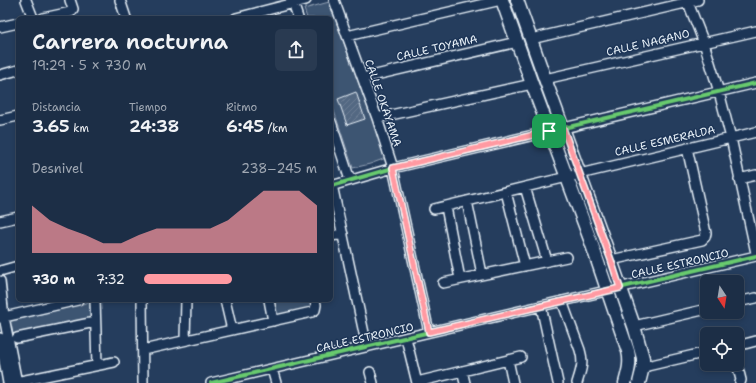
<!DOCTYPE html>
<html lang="es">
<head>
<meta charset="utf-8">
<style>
	body { margin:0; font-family:"Shantell Sans",sans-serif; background:#293a51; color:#f1f3f6; height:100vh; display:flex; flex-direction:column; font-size:15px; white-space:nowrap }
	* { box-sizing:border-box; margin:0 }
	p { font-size:13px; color:#a0a8b3 }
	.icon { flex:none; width:22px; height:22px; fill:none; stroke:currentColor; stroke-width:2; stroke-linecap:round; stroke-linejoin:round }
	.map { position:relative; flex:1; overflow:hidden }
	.side { position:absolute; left:16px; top:16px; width:317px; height:286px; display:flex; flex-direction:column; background:#1c2e46; border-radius:6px; box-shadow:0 2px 6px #0003,0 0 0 1px #3a4a5f }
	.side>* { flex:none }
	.needle { width:26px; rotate:168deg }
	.tools { position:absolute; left:700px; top:275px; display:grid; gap:8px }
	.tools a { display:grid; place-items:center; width:44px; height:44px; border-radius:6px; background:#1c2e46; box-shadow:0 2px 6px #0003,0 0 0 1px #3a4a5f; font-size:20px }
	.pin { position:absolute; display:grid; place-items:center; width:34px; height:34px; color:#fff; margin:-17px; border-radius:8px; box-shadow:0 2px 6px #0006 }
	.round { display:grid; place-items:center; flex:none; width:42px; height:42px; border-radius:6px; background:#293a51 }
	.headline { display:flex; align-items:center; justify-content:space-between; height:68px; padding:0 16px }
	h1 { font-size:22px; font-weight:600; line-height:30px }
	.figures { display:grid; grid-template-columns:repeat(3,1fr); gap:6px; height:68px; padding:4px 16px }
	.figures div { display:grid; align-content:center }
	.figures b { font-size:17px; font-weight:600 }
	.figures small { font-size:11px; font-weight:400 }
	.figures p { font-size:11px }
	.chart { height:112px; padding:8px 16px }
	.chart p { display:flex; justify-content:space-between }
	.chart svg { width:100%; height:72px; margin-top:4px; fill:#ff9aa2; opacity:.7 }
	ul { padding:0 16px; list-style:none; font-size:13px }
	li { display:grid; grid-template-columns:64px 48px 1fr; align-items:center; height:30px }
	li i { height:10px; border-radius:5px; background:#ff9aa2 }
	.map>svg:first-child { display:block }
</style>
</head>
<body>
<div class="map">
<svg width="756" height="383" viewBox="0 0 756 383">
	<defs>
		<pattern id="building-hatch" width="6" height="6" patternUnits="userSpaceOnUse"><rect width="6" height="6" fill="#536782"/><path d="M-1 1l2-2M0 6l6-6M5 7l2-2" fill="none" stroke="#6c7d94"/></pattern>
	</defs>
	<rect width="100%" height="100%" fill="#253d5d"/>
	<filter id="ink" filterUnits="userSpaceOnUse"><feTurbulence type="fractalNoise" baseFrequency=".025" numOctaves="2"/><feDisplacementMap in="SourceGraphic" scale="8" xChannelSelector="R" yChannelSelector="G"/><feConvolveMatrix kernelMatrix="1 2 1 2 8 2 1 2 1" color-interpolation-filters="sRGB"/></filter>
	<g filter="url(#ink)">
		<path fill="#3e5472" stroke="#93a2b5" d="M329 2 386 158 370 164 353 168 331 102V18H307L304 9Z
			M274 300H310L312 308 278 316Z
			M90 302 91 318 11 336 8 322Z"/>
		<path fill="url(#building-hatch)" stroke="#e8f1f8" d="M356 92 365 119 347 125 338 99Z"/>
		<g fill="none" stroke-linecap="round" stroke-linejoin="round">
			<defs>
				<path id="minor" d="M26 0 33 18
					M120 0 126 18
					M292 0 298 18
					M334 0 377 118 393 168 429 332
					M687 0 704 43 719 92 731 138 756 253
					M43 18 71 12 73 9 70 0
					M236 18 306 0
					M0 27 18 23
					M347 36 501 0
					M531 39 698 0
					M0 75 18 70
					M363 78 517 42
					M545 79 756 31
					M377 118 532 84
					M0 120 18 116
					M331 122 350 180
					M739 179 756 175
					M332 185 367 347
					M331 186 393 168 756 83
					M525 187 547 261
					M506 192 525 266
					M467 201 482 274
					M446 207 460 279
					M434 209 567 177 756 132
					M0 221 18 217
					M331 236 343 234
					M611 260 702 240 705 237 706 233 687 148
					M0 271 18 266
					M0 281 4 317 17 383
					M443 283 567 257
					M95 300 97 365
					M142 300 143 383
					M225 300 232 330
					M269 300 273 321
					M562 301 580 350C584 363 581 370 577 383
					M737 302 756 298
					M541 306 558 383
					M0 318 78 300
					M634 326 707 309
					M0 338 8 383
					M17 338 95 322
					M406 338 417 383
					M185 340 186 300
					M737 346 756 341
					M143 350 312 312 315 310 316 305 315 300
					M508 360 513 383
					M737 364 741 380 740 383
					M643 367 707 352
					M272 369 276 383
					M462 371 465 383
					M370 372 373 383
					M417 382 521 357
					M11 383 114 362
					M211 383 756 256"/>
				<path id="major" d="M502 0 532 84 591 242 628 351C631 363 628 372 625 383
					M517 0 545 79 611 260 634 326 643 358V367L639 383"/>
			</defs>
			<use href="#minor" stroke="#e8f1f8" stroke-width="12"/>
			<use href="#major" stroke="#e8f1f8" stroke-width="15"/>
			<use href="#minor" stroke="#1d3557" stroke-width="9"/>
			<use href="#major" stroke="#1d3557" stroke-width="12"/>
			<defs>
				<path id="cycleway" d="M331 186 393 168 756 83
					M211 383 756 256"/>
			</defs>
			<use href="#cycleway" stroke="#1d3557" stroke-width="6"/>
			<use href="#cycleway" stroke="#67ca6e" stroke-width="4"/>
		</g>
	</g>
	<g fill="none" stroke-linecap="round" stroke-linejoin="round" filter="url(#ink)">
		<defs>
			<path id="route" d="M563 128 611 260 620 288 429 332 393 168Z"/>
		</defs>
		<use href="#route" stroke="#fff" stroke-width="8"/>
		<use href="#route" stroke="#ff9aa2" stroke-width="5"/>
	</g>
	<g text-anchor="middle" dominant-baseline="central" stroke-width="3" stroke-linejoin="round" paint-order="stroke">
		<g font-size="11" fill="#e8f1f8" stroke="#1d3557">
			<text transform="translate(648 43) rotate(-13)">CALLE NAGANO</text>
			<text transform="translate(437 48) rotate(-13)">CALLE TOYAMA</text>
			<text transform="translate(383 103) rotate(71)">CALLE OKAYAMA</text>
			<text transform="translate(665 141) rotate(-13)">CALLE ESMERALDA</text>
			<text transform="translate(680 264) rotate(-13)">CALLE ESTRONCIO</text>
			<text transform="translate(365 338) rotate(-13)">CALLE ESTRONCIO</text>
		</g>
	</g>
</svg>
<div class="tools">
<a><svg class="needle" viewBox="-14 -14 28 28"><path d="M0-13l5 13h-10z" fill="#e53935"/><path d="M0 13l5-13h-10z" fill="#a0a8b3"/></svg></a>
<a><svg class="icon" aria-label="locate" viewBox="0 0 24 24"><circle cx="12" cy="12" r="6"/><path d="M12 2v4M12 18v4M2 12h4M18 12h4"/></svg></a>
</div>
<div class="pin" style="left:549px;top:131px;background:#1e9e55"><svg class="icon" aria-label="arrive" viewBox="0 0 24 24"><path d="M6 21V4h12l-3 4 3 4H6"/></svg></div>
<section class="side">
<div class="headline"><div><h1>Carrera nocturna</h1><p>19:29 · 5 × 730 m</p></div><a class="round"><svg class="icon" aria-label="share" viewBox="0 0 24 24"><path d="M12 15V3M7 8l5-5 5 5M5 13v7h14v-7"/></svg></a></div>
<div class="figures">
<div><p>Distancia</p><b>3.65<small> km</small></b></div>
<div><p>Tiempo</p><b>24:38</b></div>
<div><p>Ritmo</p><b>6:45<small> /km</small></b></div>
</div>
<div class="chart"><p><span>Desnivel</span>238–245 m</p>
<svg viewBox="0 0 160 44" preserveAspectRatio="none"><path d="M0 44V15L10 24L20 29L30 33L40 38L50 38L60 33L70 29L80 29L90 29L100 29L110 24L120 15L130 6L140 6L150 6L160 15V44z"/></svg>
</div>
<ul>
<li><b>730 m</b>7:32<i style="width:51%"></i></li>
</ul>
</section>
</div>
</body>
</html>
